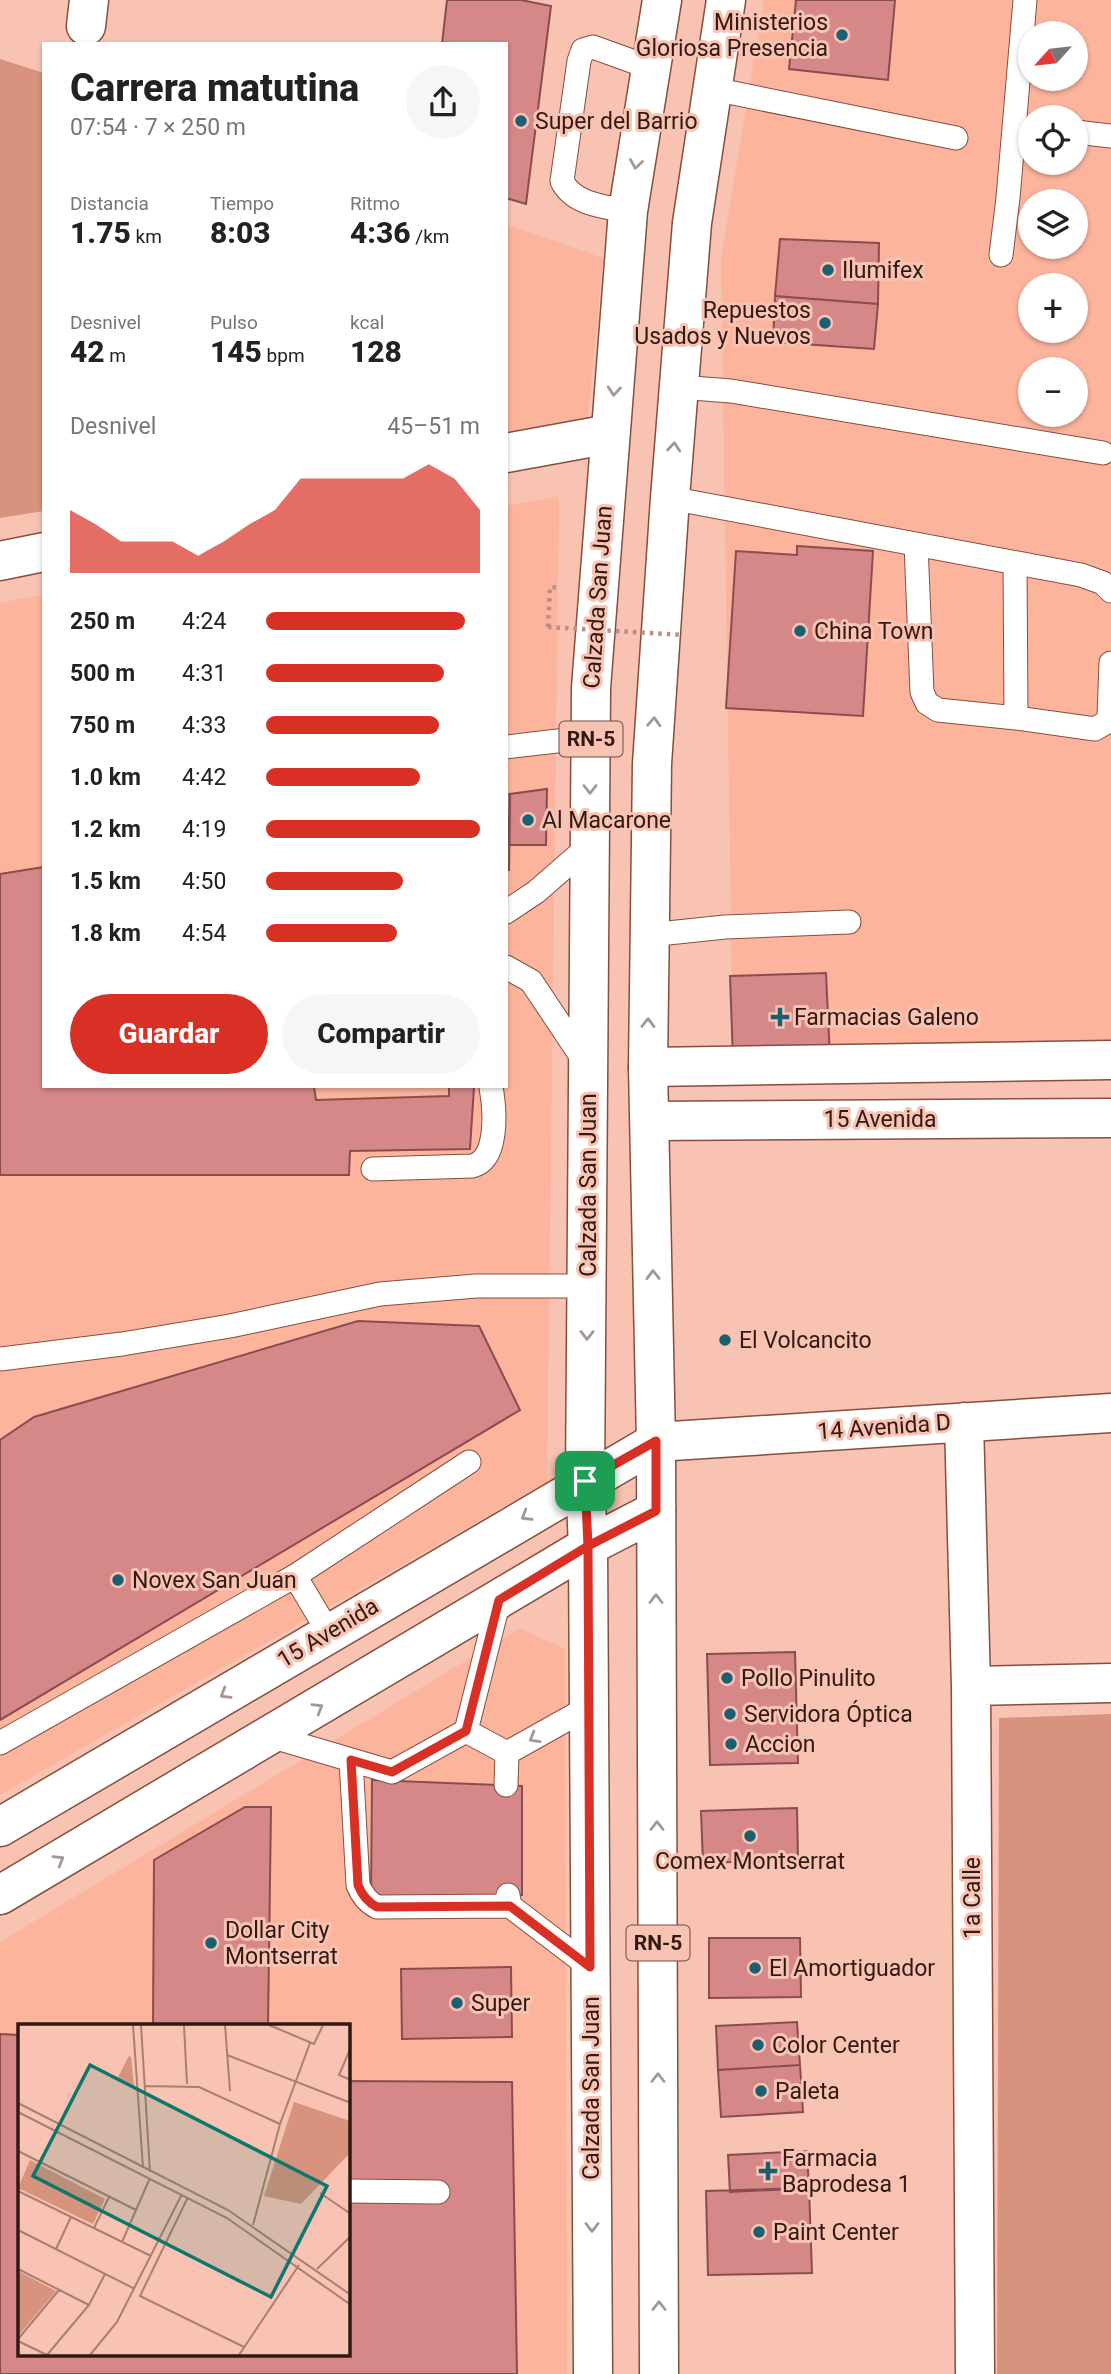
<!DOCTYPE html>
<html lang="es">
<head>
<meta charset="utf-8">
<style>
	body { margin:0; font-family:Roboto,sans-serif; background:#f6f6f6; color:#222; height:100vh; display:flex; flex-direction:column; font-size:26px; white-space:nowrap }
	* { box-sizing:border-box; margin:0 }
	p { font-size:23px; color:#767676 }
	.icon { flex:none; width:38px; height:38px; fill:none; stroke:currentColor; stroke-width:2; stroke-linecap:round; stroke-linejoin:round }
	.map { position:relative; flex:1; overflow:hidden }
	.drawer { position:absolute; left:42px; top:42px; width:466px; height:1046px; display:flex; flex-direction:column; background:#fff; border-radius:0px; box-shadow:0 2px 5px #0004 }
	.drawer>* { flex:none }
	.needle { width:46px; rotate:243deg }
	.buttons { position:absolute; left:1018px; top:21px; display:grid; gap:14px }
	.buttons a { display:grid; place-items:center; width:70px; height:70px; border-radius:50%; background:#fff; box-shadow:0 2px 5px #0004; font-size:35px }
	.pin { position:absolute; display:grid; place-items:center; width:60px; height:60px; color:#fff; margin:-30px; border-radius:14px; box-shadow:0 4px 10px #0006 }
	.round { display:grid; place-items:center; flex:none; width:74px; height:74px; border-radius:37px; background:#f6f6f6 }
	.overview { display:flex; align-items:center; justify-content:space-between; height:119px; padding:0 28px }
	h1 { font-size:38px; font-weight:800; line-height:52px }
	.metrics { display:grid; grid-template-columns:repeat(3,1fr); gap:10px; height:119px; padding:7px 28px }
	.metrics div { display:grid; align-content:center }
	.metrics b { font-size:30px; font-weight:800 }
	.metrics small { font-size:19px; font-weight:400 }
	.metrics p { font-size:19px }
	.chart { height:196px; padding:14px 28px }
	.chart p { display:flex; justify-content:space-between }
	.chart svg { width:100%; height:126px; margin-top:7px; fill:#d93025; opacity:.7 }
	.action { display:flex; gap:14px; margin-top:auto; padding:14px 28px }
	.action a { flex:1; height:80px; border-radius:42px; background:#d93025; color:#fff; font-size:28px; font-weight:800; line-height:80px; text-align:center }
	.action a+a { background:#f6f6f6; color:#222 }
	ul { padding:0 28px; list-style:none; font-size:23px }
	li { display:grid; grid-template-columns:112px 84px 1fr; align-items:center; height:52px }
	li i { height:18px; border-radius:9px; background:#d93025 }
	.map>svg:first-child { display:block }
</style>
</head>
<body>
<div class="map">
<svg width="1111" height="2374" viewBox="0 0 1111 2374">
	<rect width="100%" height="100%" fill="#f8c3b3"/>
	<path fill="#fcb49d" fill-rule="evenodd" d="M764 0H1111V1049L733 1060 721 259ZM1031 33H1076V79H1031ZM1031 117H1076V163H1031ZM1031 201H1076V247H1031ZM1031 285H1076V331H1031ZM1031 369H1076V415H1031Z
		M506 224 603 258 588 418 506 434Z
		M559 496 547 1482 0 1795V603L44 594V1087H506V506Z
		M520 1628 565 1649 567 2374H0V1942ZM19 2026H348V2355H19Z"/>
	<path fill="#d7937d" d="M0 59 44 73V511L0 518Z
		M1111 1714V2374H997L999 1718Z"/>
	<path fill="#d68788" stroke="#894d4f" stroke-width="2" d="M447 0H521L551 6 526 204 506 198V44H442Z
		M796 0H895L888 80 789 69Z
		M780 239 879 243 878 304 775 296Z
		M775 296 878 304 874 349 773 342Z
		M797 546 873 551 863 716 726 708 736 551 797 555Z
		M547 789 546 845H508L510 794Z
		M510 794 509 870H506V795Z
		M44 867V1087H314L316 1100 449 1096V1087H474L470 1149 350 1151 349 1175H0V874Z
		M826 973 830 1058 733 1060 730 976Z
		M358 1321 479 1326 520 1410 0 1720V1440L34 1417Z
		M795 1652 798 1763 710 1765 707 1654Z
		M372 1780 522 1786V1895L371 1897Z
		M245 1807H271L268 2026H153L154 1860Z
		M797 1808 798 1860 703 1863 701 1811Z
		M709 1938H800L801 1997 709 1998Z
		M511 1967 512 2037 402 2039 401 1969Z
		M797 2022 800 2065 718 2070 716 2026Z
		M0 2034 19 2035V2355H348V2081L512 2082 517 2374H0Z
		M800 2065 803 2112 721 2117 718 2070Z
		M807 2151 809 2188 730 2192 728 2155Z
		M809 2188 812 2273 708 2275 706 2191Z"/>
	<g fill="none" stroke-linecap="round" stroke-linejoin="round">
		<defs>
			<path id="service" d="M713 89 956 138
				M1076 132 1111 136
				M628 211C604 207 573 204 562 181L579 61 583 50 593 47 651 68
				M1001 255 1008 198 1025 0
				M679 387 731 391 1103 453
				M670 498 1081 575 1103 583 1111 591
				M916 544 922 692 927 703 938 710 1016 718 1015 563
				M1016 718 1095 729 1107 722 1109 717 1111 663
				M506 747 591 737
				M506 912 536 892 590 845
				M649 935 725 927 849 922
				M506 967 531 981 585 1062
				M373 1169 472 1166C499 1160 495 1109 491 1087
				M0 1359 122 1344 230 1326 380 1294 476 1286H587
				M295 1576 329 1633
				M466 1731 507 1753
				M270 1736 392 1772 466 1731 499 1600
				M0 1743 295 1576 469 1462
				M351 1760 358 1885C362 1895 367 1902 377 1907L510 1906
				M506 1785 507 1753 589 1707
				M508 1895 510 1906 590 1967
				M348 2191 438 2192"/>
			<path id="minor" d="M86 26 89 0
				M648 1067 1111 1060
				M650 1121 1111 1118
				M964 1422 971 1686 975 2374
				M656 1442 1111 1413
				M971 1686 1111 1683"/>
			<path id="tertiary" d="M506 453 610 434
				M0 561 44 552"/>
			<path id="secondary" d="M0 1827 656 1442
				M0 1895 588 1546 656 1511"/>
			<path id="primary" d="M593 2374 588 1546 585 1481 591 688 628 211 662 0
				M659 2374 656 1442 648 1067 652 764 670 498 692 223 726 0"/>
		</defs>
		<use href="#service" stroke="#864e3d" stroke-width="25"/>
		<use href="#minor" stroke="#864e3d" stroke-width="41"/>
		<use href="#tertiary" stroke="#864e3d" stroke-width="41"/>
		<use href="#secondary" stroke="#864e3d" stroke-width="41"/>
		<use href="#primary" stroke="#864e3d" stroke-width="41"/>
		<path stroke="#bb8f82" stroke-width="4.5" stroke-dasharray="3.5 5" stroke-linecap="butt" d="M548 627 550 587 561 588"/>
		<use href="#service" stroke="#fff" stroke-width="23"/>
		<use href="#minor" stroke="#fff" stroke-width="38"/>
		<use href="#tertiary" stroke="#fff" stroke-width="38"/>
		<use href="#secondary" stroke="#fff" stroke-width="38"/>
		<use href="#primary" stroke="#fff" stroke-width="38"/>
		<path stroke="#bb8f82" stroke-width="4.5" stroke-dasharray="3.5 5" stroke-linecap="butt" d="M548 627 683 635"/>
	</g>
	<defs><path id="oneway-chevron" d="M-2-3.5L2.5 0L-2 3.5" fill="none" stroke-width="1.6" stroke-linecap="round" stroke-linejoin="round" transform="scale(1.75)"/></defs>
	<g stroke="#a39894">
		<use href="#oneway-chevron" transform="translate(636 164) rotate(99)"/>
		<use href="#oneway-chevron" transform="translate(614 391) rotate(95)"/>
		<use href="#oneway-chevron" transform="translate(674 447) rotate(-85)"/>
		<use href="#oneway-chevron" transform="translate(654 722) rotate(-87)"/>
		<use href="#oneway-chevron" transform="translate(590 789) rotate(90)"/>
		<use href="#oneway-chevron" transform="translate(648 1023) rotate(-89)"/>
		<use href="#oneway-chevron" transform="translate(653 1275) rotate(-91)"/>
		<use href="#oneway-chevron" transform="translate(587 1335) rotate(91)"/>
		<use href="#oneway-chevron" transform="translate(526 1516) rotate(149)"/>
		<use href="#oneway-chevron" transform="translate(656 1599) rotate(-90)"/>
		<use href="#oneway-chevron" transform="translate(225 1694) rotate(149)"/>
		<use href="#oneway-chevron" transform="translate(318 1708) rotate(-31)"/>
		<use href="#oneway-chevron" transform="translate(534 1738) rotate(150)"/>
		<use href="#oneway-chevron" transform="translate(657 1826) rotate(-90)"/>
		<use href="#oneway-chevron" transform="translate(59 1860) rotate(-31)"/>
		<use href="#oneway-chevron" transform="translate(658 2078) rotate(-90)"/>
		<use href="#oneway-chevron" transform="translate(592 2227) rotate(90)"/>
		<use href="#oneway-chevron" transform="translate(659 2306) rotate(-90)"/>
	</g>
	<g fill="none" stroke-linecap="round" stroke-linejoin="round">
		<defs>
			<path id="route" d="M585 1481 588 1546 499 1600 466 1731 392 1772 351 1760 358 1885C362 1895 367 1902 377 1907L510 1906 590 1967 588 1546 656 1511V1441L585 1481"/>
		</defs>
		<use href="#route" stroke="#fff" stroke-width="14"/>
		<use href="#route" stroke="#d93025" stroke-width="9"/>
	</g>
	<g fill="#1b6072" stroke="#f8c3b3" stroke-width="2.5">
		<circle cx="842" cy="35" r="7"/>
		<circle cx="521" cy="121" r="7"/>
		<circle cx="828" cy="270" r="7"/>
		<circle cx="825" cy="323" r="7"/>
		<circle cx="800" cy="631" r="7"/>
		<circle cx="528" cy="820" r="7"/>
		<path d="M776.5 1006.5h7v7h7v7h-7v7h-7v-7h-7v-7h7z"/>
		<circle cx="725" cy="1340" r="7"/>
		<circle cx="118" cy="1580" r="7"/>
		<circle cx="727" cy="1678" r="7"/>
		<circle cx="730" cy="1714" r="7"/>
		<circle cx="731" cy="1744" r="7"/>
		<circle cx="750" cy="1836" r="7"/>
		<circle cx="211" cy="1943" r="7"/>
		<circle cx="755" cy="1968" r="7"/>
		<circle cx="457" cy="2003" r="7"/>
		<circle cx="758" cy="2045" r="7"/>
		<circle cx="761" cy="2091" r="7"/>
		<path d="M764.5 2160.5h7v7h7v7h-7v7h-7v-7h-7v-7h7z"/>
		<circle cx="759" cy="2232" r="7"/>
	</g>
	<g text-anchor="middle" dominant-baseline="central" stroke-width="6" stroke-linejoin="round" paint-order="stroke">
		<g fill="#f8c3b3" stroke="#6d4d42" stroke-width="2">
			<rect x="559.5" y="721.5" width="63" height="35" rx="5"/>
			<rect x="626.5" y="1925.5" width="63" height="35" rx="5"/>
		</g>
		<g font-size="21" font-weight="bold" fill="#321a12">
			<text x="591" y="739">RN-5</text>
			<text x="658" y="1943">RN-5</text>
		</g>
		<g font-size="23" fill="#321a12" stroke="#f8c3b3" text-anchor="start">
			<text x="828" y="22" text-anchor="end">Ministerios<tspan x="828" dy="26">Gloriosa Presencia</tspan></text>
			<text x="535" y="121">Super del Barrio</text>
			<text x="842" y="270">Ilumifex</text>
			<text x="811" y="310" text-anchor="end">Repuestos<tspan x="811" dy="26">Usados y Nuevos</tspan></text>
			<text x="814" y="631">China Town</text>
			<text x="542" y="820">Al Macarone</text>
			<text x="794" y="1017">Farmacias Galeno</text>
			<text x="739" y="1340">El Volcancito</text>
			<text x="132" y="1580">Novex San Juan</text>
			<text x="741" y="1678">Pollo Pinulito</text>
			<text x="744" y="1714">Servidora Óptica</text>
			<text x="745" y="1744">Accion</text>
			<text x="750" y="1861" text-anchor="middle">Comex Montserrat</text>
			<text x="225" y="1930">Dollar City<tspan x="225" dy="26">Montserrat</tspan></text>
			<text x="769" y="1968">El Amortiguador</text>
			<text x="471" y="2003">Super</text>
			<text x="772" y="2045">Color Center</text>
			<text x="775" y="2091">Paleta</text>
			<text x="782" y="2158">Farmacia<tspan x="782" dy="26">Baprodesa 1</tspan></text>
			<text x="773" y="2232">Paint Center</text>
		</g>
		<g font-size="23" fill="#321a12" stroke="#f8c3b3">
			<text transform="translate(598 597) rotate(-86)">Calzada San Juan</text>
			<text x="880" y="1119">15 Avenida</text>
			<text transform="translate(588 1185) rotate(-90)">Calzada San Juan</text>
			<text transform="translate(884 1427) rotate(-4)">14 Avenida D</text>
			<text transform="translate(328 1633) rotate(-31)">15 Avenida</text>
			<text transform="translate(972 1898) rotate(-90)">1a Calle</text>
			<text transform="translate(591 2088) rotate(-90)">Calzada San Juan</text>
		</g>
	</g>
	<g transform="translate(18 2024)">
		<rect width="332" height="332" fill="#f8c3b3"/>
		<path d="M111 32 113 33 116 62 100 53ZM276 78 332 97V129L283 180 246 172ZM12 136 87 175 75 200 0 164ZM0 247 38 267 0 312Z" fill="#d7937d"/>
		<path fill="none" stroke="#a97f73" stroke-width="2" d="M115 1 125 144M123 1 132 148M166 1 169 60M207 1 212 67M251 1 296 20 305 1M333 23 321 51 333 56M209 31 333 79M126 62 181 63 262 100M0 79 210 186 333 271M0 88 209 194 333 281M0 127 118 186M0 167 133 232M302 169 333 190M170 173 122 272 226 323M235 201 262 100 292 19M76 204 91 173M0 206 117 265M104 218 132 154M38 225 53 193M0 245 71 281M299 245 333 212M0 315 41 266M0 317 29 331M29 331 71 281 87 250M72 331 99 298 164 170M221 331 281 241"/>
		<path fill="#0f766e" fill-opacity="0.15" stroke="#0f766e" stroke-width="3.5" d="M72 41 309 162 253 273 15 152Z"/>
		<rect width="332" height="332" fill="none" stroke="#321a12" stroke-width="3.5"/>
	</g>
</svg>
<div class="buttons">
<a><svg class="needle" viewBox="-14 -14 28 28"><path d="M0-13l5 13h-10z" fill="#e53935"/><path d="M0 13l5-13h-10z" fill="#767676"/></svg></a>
<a><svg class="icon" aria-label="locate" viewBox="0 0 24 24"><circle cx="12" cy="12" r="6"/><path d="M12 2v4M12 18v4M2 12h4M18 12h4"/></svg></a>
<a><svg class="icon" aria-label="layers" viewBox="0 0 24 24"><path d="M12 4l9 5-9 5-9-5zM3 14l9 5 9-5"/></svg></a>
<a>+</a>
<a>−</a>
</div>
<div class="pin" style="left:585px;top:1481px;background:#1e9e55"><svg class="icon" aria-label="arrive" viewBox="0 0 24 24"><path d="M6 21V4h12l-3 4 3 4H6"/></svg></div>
<section class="drawer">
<div class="overview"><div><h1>Carrera matutina</h1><p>07:54 · 7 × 250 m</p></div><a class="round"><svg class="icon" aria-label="share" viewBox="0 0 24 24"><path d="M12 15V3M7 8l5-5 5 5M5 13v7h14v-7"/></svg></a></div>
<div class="metrics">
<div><p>Distancia</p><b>1.75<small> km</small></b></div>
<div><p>Tiempo</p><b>8:03</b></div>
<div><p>Ritmo</p><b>4:36<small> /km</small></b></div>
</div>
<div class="metrics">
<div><p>Desnivel</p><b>42<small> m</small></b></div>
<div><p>Pulso</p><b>145<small> bpm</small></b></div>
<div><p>kcal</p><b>128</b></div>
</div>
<div class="chart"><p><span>Desnivel</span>45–51 m</p>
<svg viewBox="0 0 160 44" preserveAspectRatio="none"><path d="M0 44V22L10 27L20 33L30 33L40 33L50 38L60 33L70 27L80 22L90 11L100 11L110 11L120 11L130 11L140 6L150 11L160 22V44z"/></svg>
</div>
<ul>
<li><b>250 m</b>4:24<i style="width:93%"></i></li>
<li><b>500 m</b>4:31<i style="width:83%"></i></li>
<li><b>750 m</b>4:33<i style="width:81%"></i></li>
<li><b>1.0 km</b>4:42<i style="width:72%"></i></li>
<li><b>1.2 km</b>4:19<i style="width:100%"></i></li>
<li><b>1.5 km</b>4:50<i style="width:64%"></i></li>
<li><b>1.8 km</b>4:54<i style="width:61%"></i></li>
</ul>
<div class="action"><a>Guardar</a><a>Compartir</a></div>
</section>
</div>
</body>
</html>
